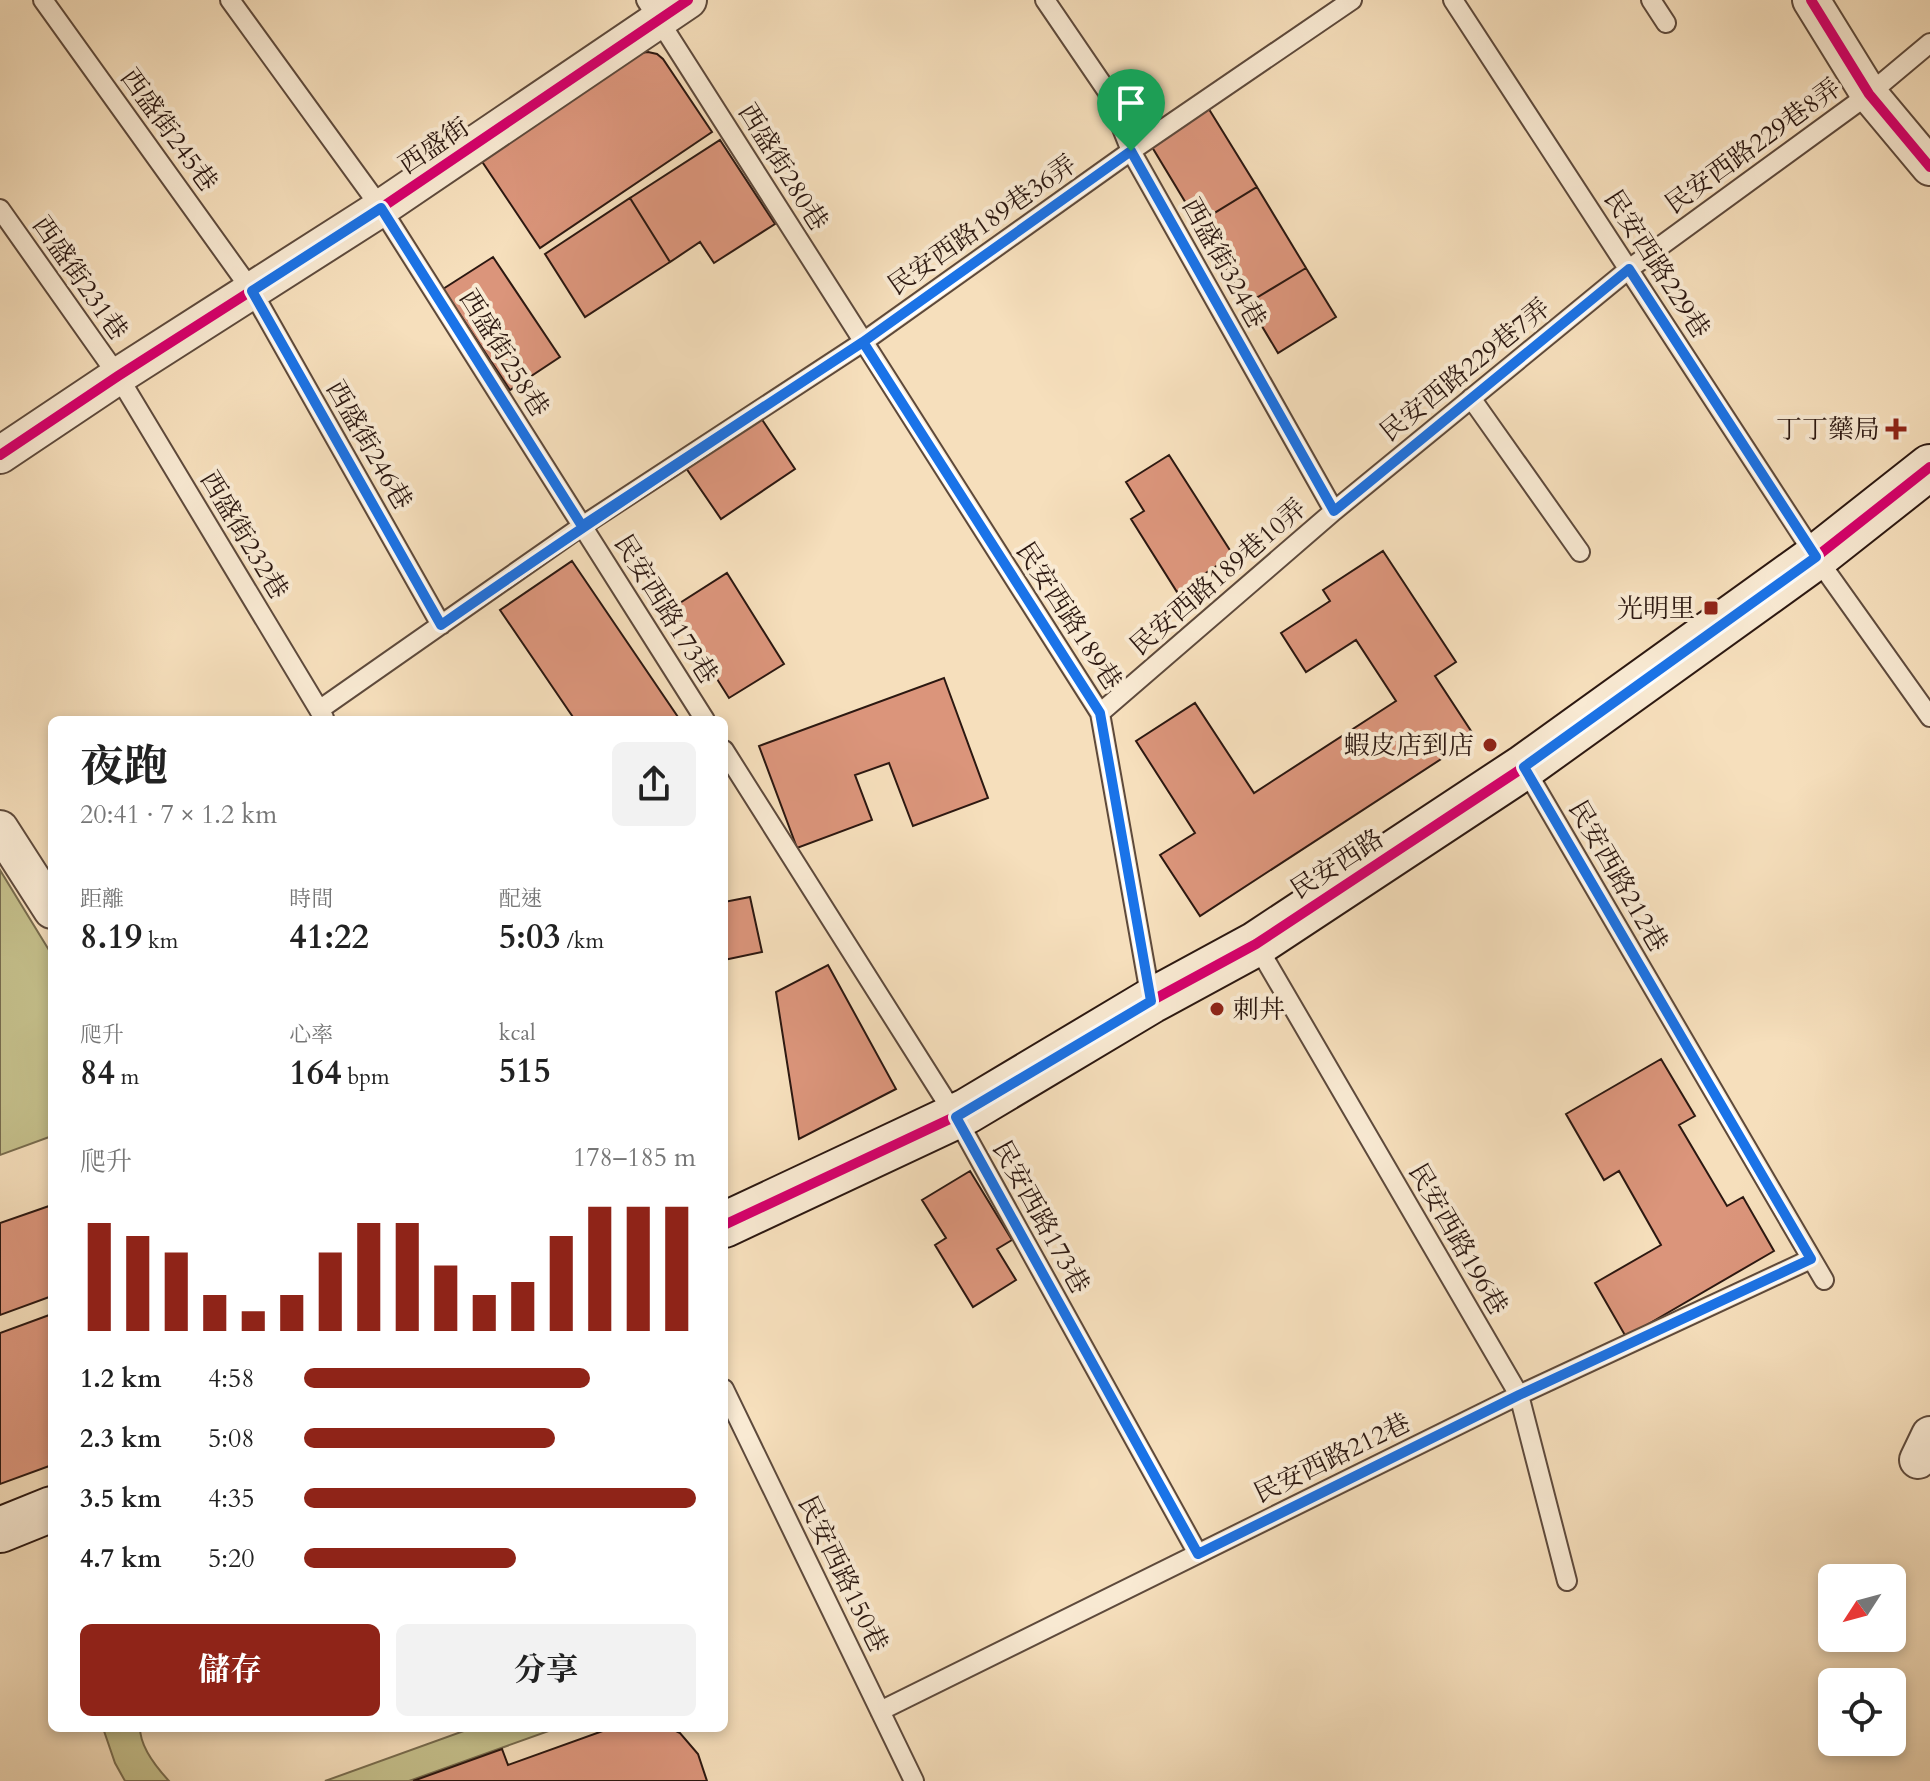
<!DOCTYPE html>
<html lang="zh-TW">
<head>
<meta charset="utf-8">
<style>
	body { margin:0; font-family:Cardo,"Noto Serif TC",serif; background:#f2f2f2; color:#222; height:100vh; display:flex; flex-direction:column; font-size:30px; white-space:nowrap }
	* { box-sizing:border-box; margin:0 }
	p { font-size:26px; color:#767676 }
	.icon { flex:none; width:44px; height:44px; fill:none; stroke:currentColor; stroke-width:2; stroke-linecap:round; stroke-linejoin:round }
	.map { position:relative; flex:1; overflow:hidden }
	.drawer { position:absolute; left:48px; top:716px; width:680px; height:1016px; display:flex; flex-direction:column; background:#fff; border-radius:12px; box-shadow:0 4px 12px #0003 }
	.drawer>* { flex:none }
	.needle { width:52px; rotate:234deg }
	.fabs { position:absolute; left:1818px; top:1564px; display:grid; gap:16px }
	.fabs a { display:grid; place-items:center; width:88px; height:88px; border-radius:12px; background:#fff; box-shadow:0 4px 12px #0003; font-size:40px }
	.pin { position:absolute; display:grid; place-items:center; width:68px; height:68px; color:#fff; margin:-82px -34px; border-radius:50% 50% 50% 0; rotate:-45deg; box-shadow:0 0 8px #0007 }
	.pin .icon { rotate:45deg }
	.round { display:grid; place-items:center; flex:none; width:84px; height:84px; border-radius:12px; background:#f2f2f2 }
	.overview { display:flex; align-items:center; justify-content:space-between; height:136px; padding:0 32px }
	h1 { font-size:44px; font-weight:700; line-height:60px }
	.metrics { display:grid; grid-template-columns:repeat(3,1fr); gap:12px; height:136px; padding:8px 32px }
	.metrics div { display:grid; align-content:center }
	.metrics b { font-size:34px; font-weight:700 }
	.metrics small { font-size:22px; font-weight:400 }
	.metrics p { font-size:22px }
	.chart { height:224px; padding:16px 32px }
	.chart p { display:flex; justify-content:space-between }
	.chart svg { width:100%; height:144px; margin-top:8px; stroke:#8f2418; stroke-width:6 }
	.button { display:flex; gap:16px; margin-top:auto; padding:16px 32px }
	.button a { flex:1; height:92px; border-radius:12px; background:#8f2418; color:#fff; font-size:32px; font-weight:700; line-height:92px; text-align:center }
	.button a+a { background:#f2f2f2; color:#222 }
	ul { padding:0 32px; list-style:none; font-size:26px }
	li { display:grid; grid-template-columns:128px 96px 1fr; align-items:center; height:60px }
	li i { height:20px; border-radius:10px; background:#8f2418 }
	.map>svg:first-child { display:block }
</style>
</head>
<body>
<div class="map">
<svg width="1930" height="1781" viewBox="0 0 1930 1781">
	<rect width="100%" height="100%" fill="#f6dfbc"/>
	<filter id="stains"><feTurbulence type="fractalNoise" baseFrequency=".0025" numOctaves="4"/><feColorMatrix values="0 0 0 0 .2 0 0 0 0 .09 0 0 0 0 .02 0 0 0 .5 -.17"/></filter>
	<radialGradient id="worn" r=".72"><stop offset=".6" stop-color="#630" stop-opacity="0"/><stop offset="1" stop-color="#630" stop-opacity=".3"/></radialGradient>
	<path fill="#c4bf8b" stroke="#786c4e" stroke-width="2" d="M0 870 52 955V1136L0 1155Z
		M103 1728H140C140 1747 157 1768 169 1781H125L115 1763Z
		M472 1728H557L409 1781H325Z"/>
	<path fill="#db957b" stroke="#2c1811" stroke-width="2" d="M648 52 657 54 663 59 712 132 540 248 481 160 640 53Z
		M1207 106 1257 187 1198 223 1149 142Z
		M720 140 775 224 714 263 700 242 670 262 630 198Z
		M1257 187 1306 268 1248 303 1198 223Z
		M630 198 670 262 585 317 545 254Z
		M493 257 560 357 510 390 443 289Z
		M1306 268 1336 317 1278 353 1248 303Z
		M761 418 795 469 721 519 686 468Z
		M1169 455 1233 555 1177 592 1131 519 1144 511 1126 482Z
		M1383 551 1456 662 1435 676 1475 737 1200 916 1160 855 1195 833 1136 741 1195 703 1254 793 1396 701 1356 640 1306 672 1281 633 1330 601 1323 590Z
		M572 561 680 720H575L500 610Z
		M727 573 784 664 729 698 672 608Z
		M944 678 988 798 913 826 889 763 855 775 872 820 797 848 759 746Z
		M750 897 762 952 724 960V902Z
		M828 965 896 1089 799 1139 776 992Z
		M1661 1059 1695 1116 1679 1125 1727 1206 1743 1197 1774 1251 1626 1337 1595 1283 1661 1245 1619 1171 1604 1180 1566 1114Z
		M970 1171 1012 1240 997 1249 1016 1280 973 1307 935 1245 946 1238 922 1200Z
		M52 1205V1296L0 1315V1223Z
		M52 1314V1465L0 1484V1333Z
		M611 1728H670L680 1733 698 1754 707 1781H413L502 1749 508 1765Z"/>
	<g fill="none" stroke-linecap="round" stroke-linejoin="round">
		<defs>
			<path id="lane" d="M43 0 252 291 441 625
				M230 0 381 208 705 720
				M646 0 1100 713 1151 1000
				M1045 0 1107 91 1131 151 1334 511
				M1453 0 1816 557 1930 717
				M1651 0 1666 23
				M0 209 118 376 324 718
				M1471 398 1580 552
				M319 710 582 526 863 342 1131 151 1352 0
				M1100 713 1334 511 1629 269 1869 94 1930 43
				M724 750 956 1117 1198 1554
				M1524 767 1824 1280
				M1256 944 1519 1395 1567 1581
				M724 1389 914 1781
				M880 1711 1519 1395 1811 1259"/>
			<path id="street" d="M1811 0 1869 94 1930 167
				M0 455 118 376 381 208 688 0
				M0 829 52 910
				M1918 1460 1930 1435"/>
			<path id="secondary" d="M724 1225 967 1111 1151 1001 1256 944 1524 767 1816 557 1930 467
				M0 1530 52 1509"/>
		</defs>
		<use href="#lane" stroke="#5e4a3c" stroke-width="22"/>
		<use href="#street" stroke="#5e4a3c" stroke-width="40"/>
		<use href="#secondary" stroke="#2c1811" stroke-width="48"/>
		<use href="#lane" stroke="#f9ead3" stroke-width="18"/>
		<use href="#street" stroke="#f9ead3" stroke-width="36"/>
		<use href="#secondary" stroke="#f9ead3" stroke-width="44"/>
		<defs>
			<path id="cycleway" d="M1811 0 1869 94 1930 167
				M0 455 118 376 381 208 688 0
				M724 1225 967 1111 1151 1001 1256 944 1524 767 1816 557 1930 467"/>
		</defs>
		<use href="#cycleway" stroke="#f9ead3" stroke-width="15"/>
		<use href="#cycleway" stroke="#d6006c" stroke-width="10"/>
	</g>
	<g fill="none" stroke-linecap="round" stroke-linejoin="round">
		<defs>
			<path id="route" d="M1131 151 863 342 582 526 381 208 252 291 441 625C580 528 721 435 863 342L1100 713 1151 1001 956 1117 1198 1554 1519 1395 1811 1259 1524 767 1816 557 1629 269 1334 511 1131 151"/>
		</defs>
		<use href="#route" stroke="#fff" stroke-width="16"/>
		<use href="#route" stroke="#1a73e8" stroke-width="10"/>
	</g>
	<g fill="#8f2418" stroke="#f9ead3" stroke-width="3">
		<path d="M1892 417h8v8h8v8h-8v8h-8v-8h-8v-8h8z"/>
		<rect x="1703" y="600" width="16" height="16" rx="4"/>
		<circle cx="1490" cy="745" r="8"/>
		<circle cx="1217" cy="1009" r="8"/>
	</g>
	<g text-anchor="middle" dominant-baseline="central" stroke-width="8" stroke-linejoin="round" paint-order="stroke">
		<g font-size="26" fill="#2c1811" stroke="#f9ead3">
			<text transform="translate(169 130) rotate(54)">西盛街245巷</text>
			<text transform="translate(434 146) rotate(-34)">西盛街</text>
			<text transform="translate(1753 146) rotate(-36)">民安西路229巷8弄</text>
			<text transform="translate(783 167) rotate(58)">西盛街280巷</text>
			<text transform="translate(982 225) rotate(-35)">民安西路189巷36弄</text>
			<text transform="translate(1224 263) rotate(61)">西盛街324巷</text>
			<text transform="translate(1657 264) rotate(57)">民安西路229巷</text>
			<text transform="translate(80 278) rotate(55)">西盛街231巷</text>
			<text transform="translate(504 353) rotate(58)">西盛街258巷</text>
			<text transform="translate(1465 370) rotate(-39)">民安西路229巷7弄</text>
			<text transform="translate(369 445) rotate(60)">西盛街246巷</text>
			<text transform="translate(244 535) rotate(59)">西盛街232巷</text>
			<text transform="translate(1218 577) rotate(-41)">民安西路189巷10弄</text>
			<text transform="translate(666 609) rotate(58)">民安西路173巷</text>
			<text transform="translate(1069 616) rotate(57)">民安西路189巷</text>
			<text transform="translate(1337 864) rotate(-33)">民安西路</text>
			<text transform="translate(1618 876) rotate(60)">民安西路212巷</text>
			<text transform="translate(1041 1217) rotate(61)">民安西路173巷</text>
			<text transform="translate(1458 1239) rotate(60)">民安西路196巷</text>
			<text transform="translate(1332 1458) rotate(-26)">民安西路212巷</text>
			<text transform="translate(843 1574) rotate(64)">民安西路150巷</text>
		</g>
		<g font-size="26" fill="#2c1811" stroke="#f9ead3" text-anchor="end">
			<text x="1880" y="429">丁丁藥局</text>
			<text x="1695" y="608">光明里</text>
			<text x="1474" y="745">蝦皮店到店</text>
			<text x="1233" y="1009" text-anchor="start">刺丼</text>
		</g>
	</g>
	<rect width="100%" height="100%" filter="url(#stains)"/>
	<rect width="100%" height="100%" fill="url(#worn)"/>
</svg>
<div class="fabs">
<a><svg class="needle" viewBox="-14 -14 28 28"><path d="M0-13l5 13h-10z" fill="#e53935"/><path d="M0 13l5-13h-10z" fill="#767676"/></svg></a>
<a><svg class="icon" aria-label="locate" viewBox="0 0 24 24"><circle cx="12" cy="12" r="6"/><path d="M12 2v4M12 18v4M2 12h4M18 12h4"/></svg></a>
</div>
<div class="pin" style="left:1131px;top:151px;background:#1e9e55"><svg class="icon" aria-label="arrive" viewBox="0 0 24 24"><path d="M6 21V4h12l-3 4 3 4H6"/></svg></div>
<section class="drawer">
<div class="overview"><div><h1>夜跑</h1><p>20:41 · 7 × 1.2 km</p></div><a class="round"><svg class="icon" aria-label="share" viewBox="0 0 24 24"><path d="M12 15V3M7 8l5-5 5 5M5 13v7h14v-7"/></svg></a></div>
<div class="metrics">
<div><p>距離</p><b>8.19<small> km</small></b></div>
<div><p>時間</p><b>41:22</b></div>
<div><p>配速</p><b>5:03<small> /km</small></b></div>
</div>
<div class="metrics">
<div><p>爬升</p><b>84<small> m</small></b></div>
<div><p>心率</p><b>164<small> bpm</small></b></div>
<div><p>kcal</p><b>515</b></div>
</div>
<div class="chart"><p><span>爬升</span>178–185 m</p>
<svg viewBox="0 0 160 44" preserveAspectRatio="none"><path d="M5 44V11M15 44V15M25 44V20M35 44V33M45 44V38M55 44V33M65 44V20M75 44V11M85 44V11M95 44V24M105 44V33M115 44V29M125 44V15M135 44V6M145 44V6M155 44V6"/></svg>
</div>
<ul>
<li><b>1.2 km</b>4:58<i style="width:73%"></i></li>
<li><b>2.3 km</b>5:08<i style="width:64%"></i></li>
<li><b>3.5 km</b>4:35<i style="width:100%"></i></li>
<li><b>4.7 km</b>5:20<i style="width:54%"></i></li>
</ul>
<div class="button"><a>儲存</a><a>分享</a></div>
</section>
</div>
</body>
</html>
